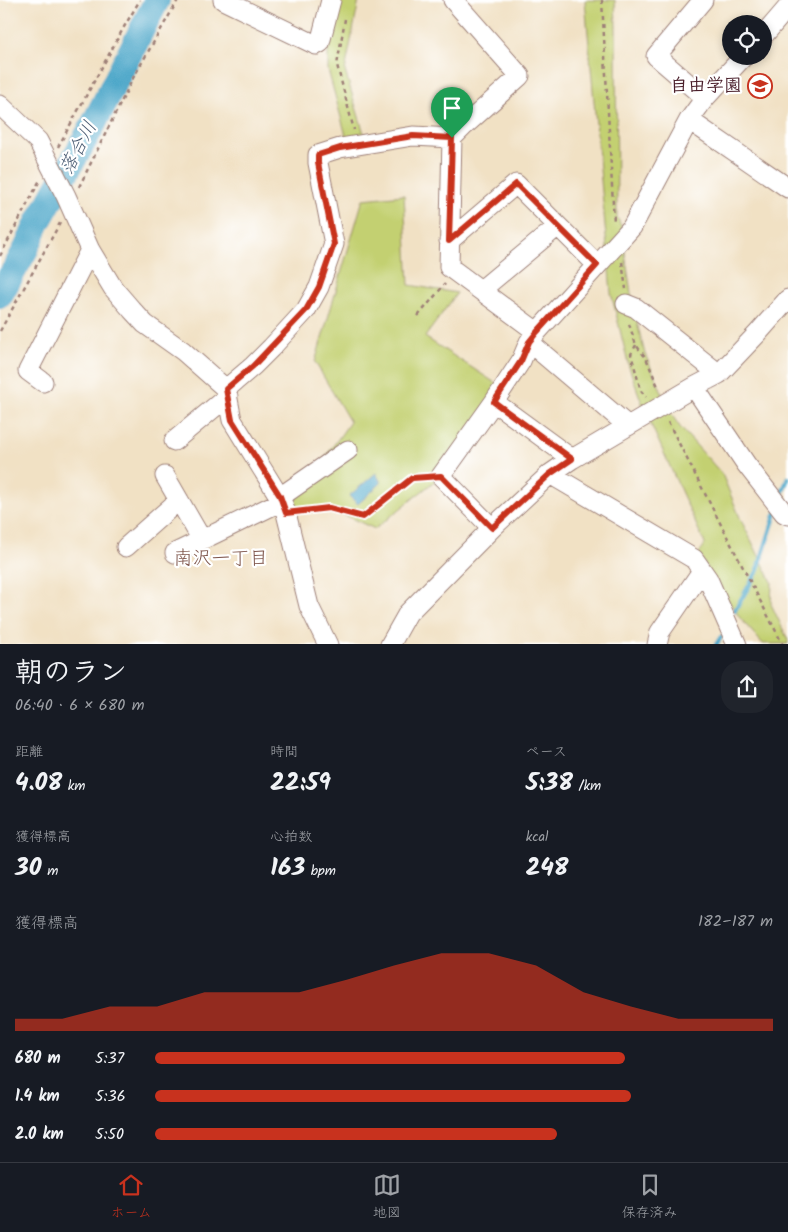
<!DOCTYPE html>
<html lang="ja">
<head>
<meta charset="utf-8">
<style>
	body { margin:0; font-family:Kalam,"Klee One",sans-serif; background:#20242c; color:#f1f3f6; height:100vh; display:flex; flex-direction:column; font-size:19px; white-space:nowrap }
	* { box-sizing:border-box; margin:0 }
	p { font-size:16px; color:#9ea1a6 }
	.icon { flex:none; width:28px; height:28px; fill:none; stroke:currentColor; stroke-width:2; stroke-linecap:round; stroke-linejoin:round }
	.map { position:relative; height:644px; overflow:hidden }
	.details { display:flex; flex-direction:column; background:#171b24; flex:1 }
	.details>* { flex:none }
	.tools { position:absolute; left:722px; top:15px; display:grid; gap:10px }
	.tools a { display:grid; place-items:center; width:50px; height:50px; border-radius:50%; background:#171b24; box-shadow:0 2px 8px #0003; font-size:25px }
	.pin { position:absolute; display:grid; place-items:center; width:42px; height:42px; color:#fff; margin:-51px -21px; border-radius:50% 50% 50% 0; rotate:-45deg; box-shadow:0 0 5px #0007 }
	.pin .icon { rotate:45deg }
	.round { display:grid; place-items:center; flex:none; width:52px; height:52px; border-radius:20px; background:#20242c }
	.head { display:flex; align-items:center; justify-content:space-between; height:85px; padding:0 15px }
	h1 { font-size:28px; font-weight:700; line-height:38px }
	.stats { display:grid; grid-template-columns:repeat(3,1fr); gap:8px; height:85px; padding:5px 15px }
	.stats div { display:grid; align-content:center }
	.stats b { font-size:25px; font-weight:700 }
	.stats small { font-size:14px; font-weight:400 }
	.stats p { font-size:14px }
	.chart { height:140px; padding:10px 15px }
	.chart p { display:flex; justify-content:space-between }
	.chart svg { width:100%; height:90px; margin-top:5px; fill:#c8321e; opacity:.7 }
	ul { padding:0 15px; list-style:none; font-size:16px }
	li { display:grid; grid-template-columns:80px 60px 1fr; align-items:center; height:38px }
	li i { height:12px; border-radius:6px; background:#c8321e }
	.tabs { display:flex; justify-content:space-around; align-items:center; height:70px; border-top:1px solid #363941; background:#171b24; font-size:14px; color:#9ea1a6 }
	.tabs a { display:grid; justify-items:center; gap:2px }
	.tabs .on { color:#c8321e }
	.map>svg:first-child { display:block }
</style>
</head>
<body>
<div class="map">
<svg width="788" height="645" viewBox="0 0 788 645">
	<rect width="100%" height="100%" fill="#fff"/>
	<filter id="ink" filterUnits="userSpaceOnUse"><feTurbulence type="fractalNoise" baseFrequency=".02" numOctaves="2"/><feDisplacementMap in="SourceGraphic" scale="10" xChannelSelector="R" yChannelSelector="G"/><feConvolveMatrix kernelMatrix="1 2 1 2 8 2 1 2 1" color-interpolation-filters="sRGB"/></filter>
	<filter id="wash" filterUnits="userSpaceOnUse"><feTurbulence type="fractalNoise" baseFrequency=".0096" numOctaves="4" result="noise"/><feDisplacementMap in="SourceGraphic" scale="20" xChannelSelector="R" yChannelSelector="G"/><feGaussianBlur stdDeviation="1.12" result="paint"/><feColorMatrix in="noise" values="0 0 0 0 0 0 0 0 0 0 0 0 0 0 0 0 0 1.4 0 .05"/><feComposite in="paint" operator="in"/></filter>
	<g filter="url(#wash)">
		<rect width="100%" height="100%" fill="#f1e1c4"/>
		<path fill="#c3d071" stroke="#86784e" d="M336 0H359L345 71 366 140 348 143 328 70V49Z
			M585 0H615L616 27 617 217 623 230 624 246 633 307 645 354 661 390 665 405 680 427 722 474 741 520 772 582 771 604 788 640V644H763L740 618 711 576 699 554 705 544 644 409 629 367 611 293Z
			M404 195 409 285 457 293 425 337 503 388 441 476 375 529 329 508 286 513 350 422 315 362 363 199Z"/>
		<path fill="#4aa5c8" stroke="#4a627a" d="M376 473 381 483 358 504 349 496Z"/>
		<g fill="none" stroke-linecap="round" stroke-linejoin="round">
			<path stroke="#4aa5c8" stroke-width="4.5" d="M780 498 788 478
				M735 610 757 572 776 513
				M716 645 721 637"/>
			<path stroke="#4aa5c8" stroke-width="26" d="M0 295 26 249 38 222 92 127 157 0"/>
		</g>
	</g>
	<g filter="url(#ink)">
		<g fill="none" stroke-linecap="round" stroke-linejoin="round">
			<defs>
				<path id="minor" d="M223 0 316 45 320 43 331 0
					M453 0 520 76 463 127 452 138 449 267 537 332
					M703 0 656 56 705 98
					M764 35 788 7
					M0 105 38 141 66 196 90 250 113 288 132 310 145 324 183 351 226 389 232 420 282 501 286 513 309 606 328 645
					M689 120 788 188
					M449 241 516 184 597 265
					M481 290 558 226
					M626 304 636 308 719 374
					M529 342 628 426
					M43 382 28 371 90 250
					M694 387 746 464 784 513 788 515
					M226 389 253 366 271 348 306 310 319 287 334 244 318 163V155L340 148 413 136 452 138
					M494 402 572 459
					M174 441 228 396
					M550 474 694 559 708 579 737 645
					M165 476 202 540
					M280 497 348 450
					M492 528 441 476 494 402 521 361 529 342 537 332 632 227 689 120 705 98 744 56
					M126 547 179 500
					M175 553 282 501
					M390 645 408 613 492 528 550 474 572 459 694 387 719 374 758 333 788 299
					M657 645 660 632 702 571"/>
			</defs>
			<use href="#minor" stroke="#9e8078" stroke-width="21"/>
			<path stroke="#9e8078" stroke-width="2.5" stroke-dasharray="4 4" stroke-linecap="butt" d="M602 0 614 223
				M345 19 337 65 354 130
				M58 147 124 27 140 0
				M79 187 133 78 178 0
				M0 256 40 180
				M622 262 626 289
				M418 316 445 284
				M629 324 636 345 646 358 659 389
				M0 331 60 223
				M636 345 631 354 641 391 646 397
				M668 422 783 645
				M302 511 329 508 363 517 413 477H424"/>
			<use href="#minor" stroke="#fff" stroke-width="19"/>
		</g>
	</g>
	<g fill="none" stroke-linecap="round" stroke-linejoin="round" filter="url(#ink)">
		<defs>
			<path id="route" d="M413 136 452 138 449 241 516 184 597 265 537 332 529 342 521 361 494 402 572 459 550 474 492 528 441 476 412 478 363 517 329 508 286 513 280 496 232 420 226 389 253 366 306 310 319 287 334 244 318 163V155L340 148Z"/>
		</defs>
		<use href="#route" stroke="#fff" stroke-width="10"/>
		<use href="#route" stroke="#c8321e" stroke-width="6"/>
	</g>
	<defs>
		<symbol id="school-ring" viewBox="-11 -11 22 22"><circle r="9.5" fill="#fff" stroke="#c8321e" stroke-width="1.5"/><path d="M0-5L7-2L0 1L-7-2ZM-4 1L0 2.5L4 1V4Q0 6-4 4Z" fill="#c8321e"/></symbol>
	</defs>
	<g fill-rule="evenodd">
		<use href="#school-ring" x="746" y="72" width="28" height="28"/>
	</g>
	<g text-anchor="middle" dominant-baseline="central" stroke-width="4.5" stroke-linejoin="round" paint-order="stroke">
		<g font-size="18" font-weight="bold" fill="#4a1f2b" stroke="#fff" text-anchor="end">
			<text x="742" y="86">自由学園</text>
		</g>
		<g font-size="19" font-style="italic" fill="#4a5b72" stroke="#fff">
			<text transform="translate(79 148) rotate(-62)">落合川</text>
		</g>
		<g font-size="19" fill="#7f564c" stroke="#fff">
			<text x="221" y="559">南沢一丁目</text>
		</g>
	</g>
</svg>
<div class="tools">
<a><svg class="icon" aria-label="locate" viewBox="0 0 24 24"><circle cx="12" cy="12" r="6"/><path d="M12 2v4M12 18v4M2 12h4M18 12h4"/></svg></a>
</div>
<div class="pin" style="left:452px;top:138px;background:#1e9e55"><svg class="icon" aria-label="arrive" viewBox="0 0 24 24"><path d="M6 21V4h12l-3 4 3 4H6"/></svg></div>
</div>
<section class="details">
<div class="head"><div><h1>朝のラン</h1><p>06:40 · 6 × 680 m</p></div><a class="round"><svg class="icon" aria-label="share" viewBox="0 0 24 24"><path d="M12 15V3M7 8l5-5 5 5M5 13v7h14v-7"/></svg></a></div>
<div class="stats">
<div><p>距離</p><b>4.08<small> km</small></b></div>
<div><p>時間</p><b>22:59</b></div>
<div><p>ペース</p><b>5:38<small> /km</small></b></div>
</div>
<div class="stats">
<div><p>獲得標高</p><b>30<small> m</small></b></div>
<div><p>心拍数</p><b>163<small> bpm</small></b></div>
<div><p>kcal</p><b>248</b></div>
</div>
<div class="chart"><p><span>獲得標高</span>182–187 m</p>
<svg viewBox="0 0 160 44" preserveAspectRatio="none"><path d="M0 44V38L10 38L20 32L30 32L40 25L50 25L60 25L70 19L80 12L90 6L100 6L110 12L120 25L130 32L140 38L150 38L160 38V44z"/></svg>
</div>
<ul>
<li><b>680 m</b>5:37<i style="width:76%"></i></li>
<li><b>1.4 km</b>5:36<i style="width:77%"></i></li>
<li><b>2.0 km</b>5:50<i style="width:65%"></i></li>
</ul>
</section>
<nav class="tabs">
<a class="on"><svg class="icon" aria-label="home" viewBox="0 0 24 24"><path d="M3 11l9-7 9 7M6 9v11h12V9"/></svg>ホーム</a>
<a><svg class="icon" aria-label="map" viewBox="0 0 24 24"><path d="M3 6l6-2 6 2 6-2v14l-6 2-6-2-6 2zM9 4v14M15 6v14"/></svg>地図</a>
<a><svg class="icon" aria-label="saved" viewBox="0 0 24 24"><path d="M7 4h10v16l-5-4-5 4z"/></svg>保存済み</a>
</nav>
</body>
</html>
